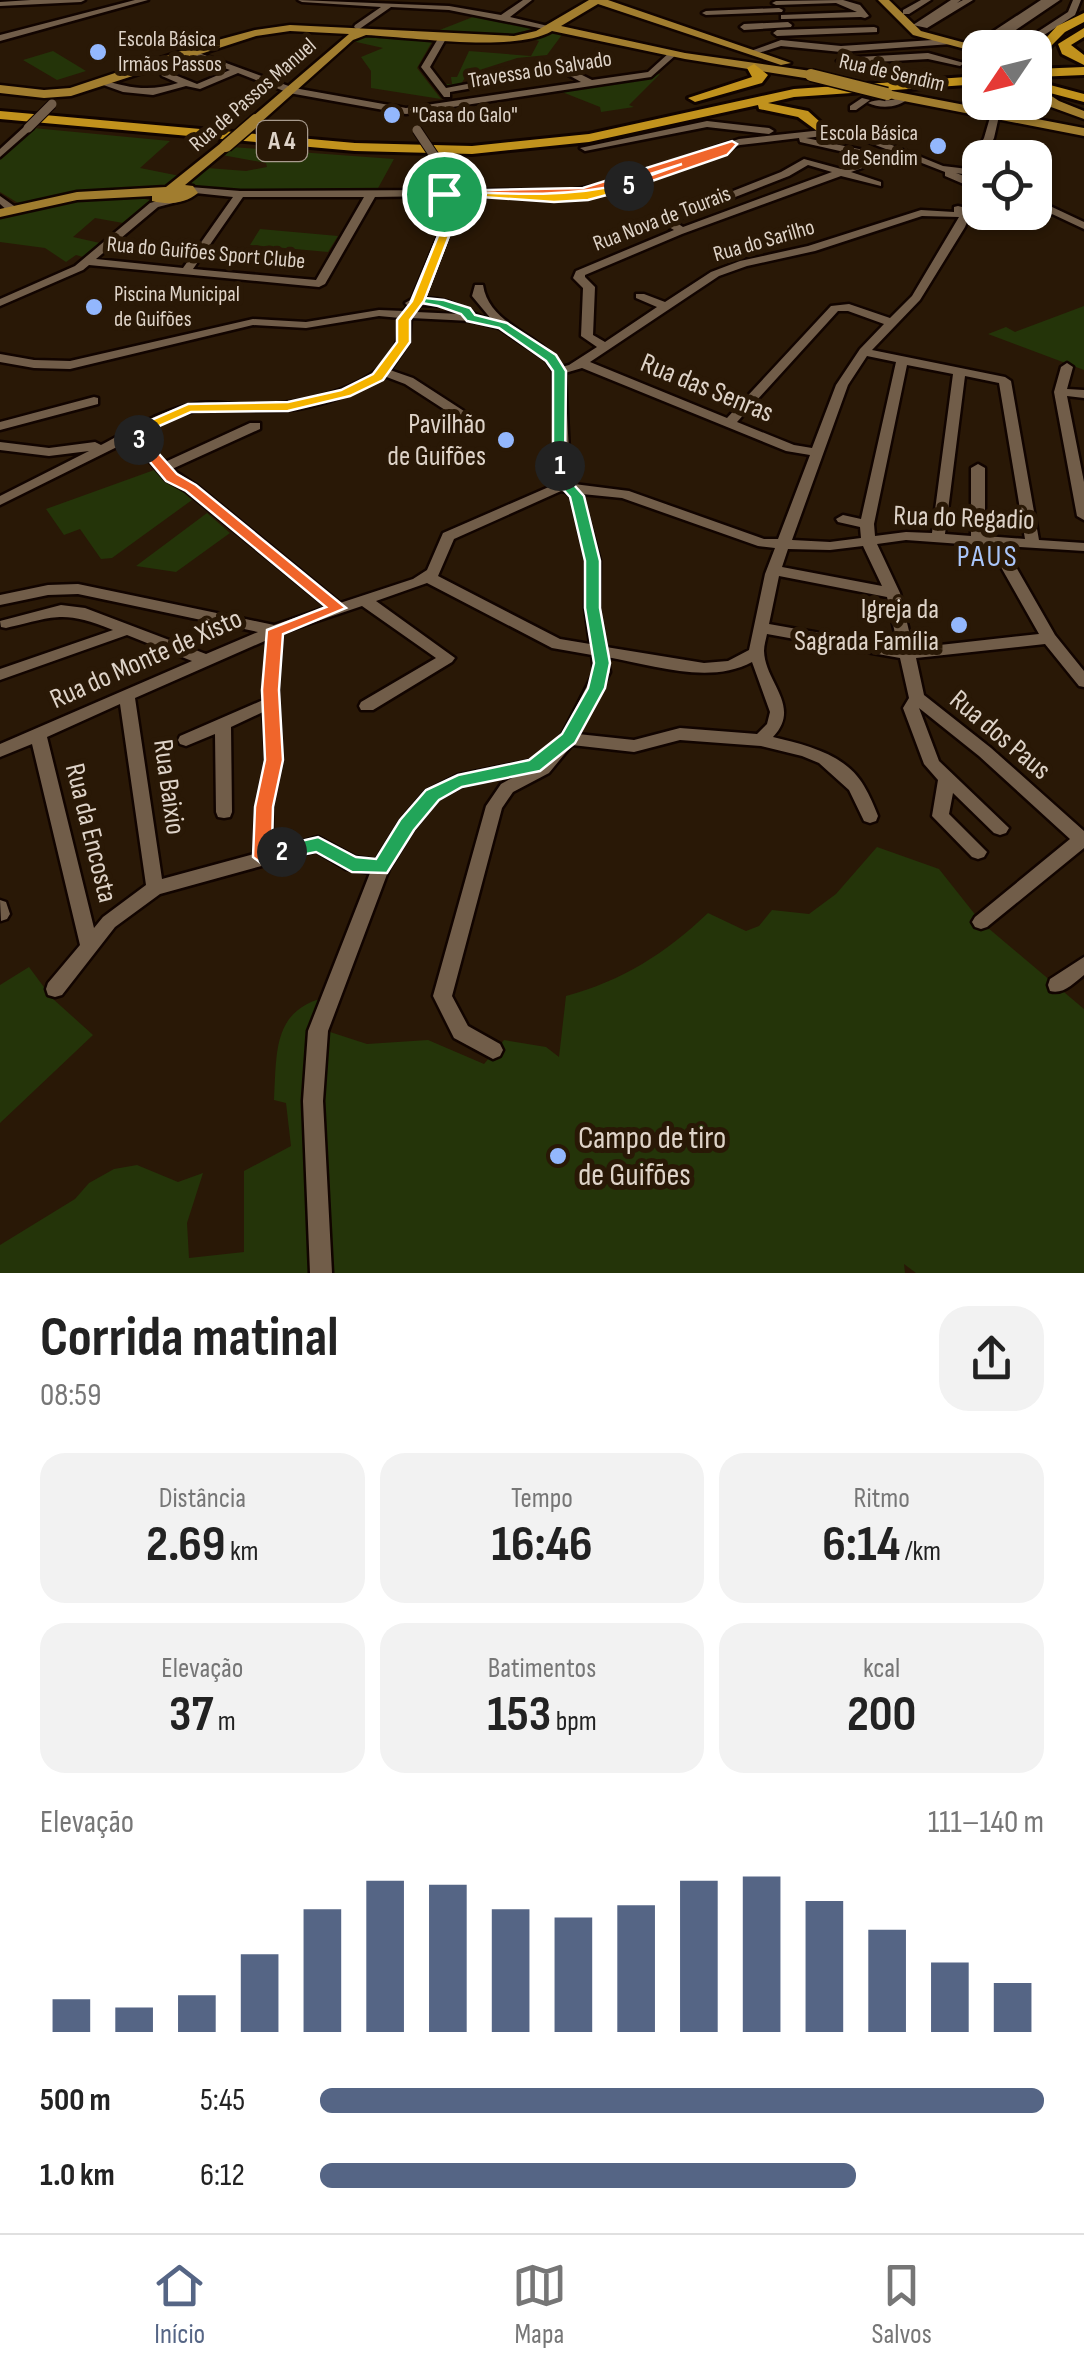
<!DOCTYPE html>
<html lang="pt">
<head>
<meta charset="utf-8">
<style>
	body { margin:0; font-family:"Sofia Sans Condensed",sans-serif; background:#f2f2f2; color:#222; height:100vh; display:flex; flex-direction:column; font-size:38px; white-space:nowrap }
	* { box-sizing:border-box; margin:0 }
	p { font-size:32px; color:#767676 }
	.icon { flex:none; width:55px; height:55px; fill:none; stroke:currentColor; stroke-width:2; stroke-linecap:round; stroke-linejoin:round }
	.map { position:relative; height:1273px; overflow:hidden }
	.drawer { display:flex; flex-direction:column; background:#fff; flex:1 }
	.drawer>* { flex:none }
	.needle { width:65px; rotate:235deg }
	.controls { position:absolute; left:962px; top:30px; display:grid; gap:20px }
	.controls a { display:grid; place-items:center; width:90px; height:90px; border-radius:20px; background:#fff; box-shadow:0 2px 8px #0004; font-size:50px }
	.pin { position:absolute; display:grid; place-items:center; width:85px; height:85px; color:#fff; margin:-42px; border:5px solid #fff; border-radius:50%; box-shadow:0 2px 10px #0007 }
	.km { position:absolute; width:50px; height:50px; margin:-25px; border-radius:50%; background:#222; color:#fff; font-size:28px; line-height:50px; text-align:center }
	.round { display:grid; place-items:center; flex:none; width:105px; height:105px; border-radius:30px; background:#f2f2f2 }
	.headline { display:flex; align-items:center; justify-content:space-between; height:170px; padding:0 40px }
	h1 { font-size:55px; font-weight:700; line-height:75px }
	.stats { display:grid; grid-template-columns:repeat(3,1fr); gap:15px; height:170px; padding:10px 40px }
	.stats div { display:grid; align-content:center; border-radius:25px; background:#f2f2f2; text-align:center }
	.stats b { font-size:50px; font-weight:700 }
	.stats small { font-size:28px; font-weight:400 }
	.stats p { font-size:28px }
	.chart { height:280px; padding:20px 40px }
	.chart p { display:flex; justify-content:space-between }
	.chart svg { width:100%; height:180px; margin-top:10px; stroke:#556585; stroke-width:6 }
	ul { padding:0 40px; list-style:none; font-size:32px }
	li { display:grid; grid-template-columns:160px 120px 1fr; align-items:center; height:75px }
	li i { height:25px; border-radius:12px; background:#556585 }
	.dock { display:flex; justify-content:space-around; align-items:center; height:140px; border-top:2px solid #e0e0e0; background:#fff; font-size:28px; color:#767676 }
	.dock a { display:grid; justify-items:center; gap:5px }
	.dock .current { color:#556585 }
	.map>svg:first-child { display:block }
</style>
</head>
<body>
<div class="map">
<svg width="1084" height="1273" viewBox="0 0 1084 1273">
	<rect width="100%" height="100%" fill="#291806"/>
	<path fill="#243409" d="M478 15 538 27 505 37 432 33Z
		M552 30 564 32 547 55 517 58 467 74 460 86 449 88 446 84H452L451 77H457L469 51 531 56 539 41 533 39Z
		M369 35 433 40 417 68 441 99 371 88V71L361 57 383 48 352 41Z
		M53 51 86 71 57 80 23 60Z
		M660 74 629 105 634 107 601 112 600 107 557 90Z
		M33 128 170 141 140 168 180 176 162 190H90L18 203 0 192V158Z
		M231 147 394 159 377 190H202L193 187 191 181 207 168 246 171 267 167 266 163 222 155Z
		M140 197 151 201 123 223 95 218 73 237 100 243 83 257 76 255 66 262 45 248 0 242V217L82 198Z
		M260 229 338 236 328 252 250 245Z
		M1084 306V370L988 334 1006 327 1015 332Z
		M157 469 192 500 112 558 101 559 80 529 64 535 46 509Z
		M207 513 230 533 176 572 136 566Z
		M877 847 939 869 981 922 1084 1009V1273H916L904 1264 905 1273H0V1245L75 1199 89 1183 114 1169 137 1165 178 1182 203 1173 187 1223 189 1258 244 1252V1171L291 1146 286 1103 274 1100C277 1050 272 1007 332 996L327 1031 367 1044 428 1040 484 1064 504 1040 546 1047 559 1057 566 996C622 981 666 953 708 913L746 931 759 926 772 910 809 914 836 894Z
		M29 967 52 998 93 1035 0 1123V985Z"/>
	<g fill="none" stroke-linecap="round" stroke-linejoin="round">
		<defs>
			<path id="minor" d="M31 0H85L81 2 0 6V2Z
				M135 0H148L0 41V35Z
				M298 0 449 6 501 15 523 0H532L510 17 548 26 544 29 449 10 391 7 358 30 354 27 355 25 381 7 302 2Z
				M843 0 860 5 869 16 865 18 861 17 784 19H781V15L857 12 836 3 776 5 772 3 776 1Z
				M921 0H931L909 14H903V10Z
				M951 0H961L957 3 963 0H973L927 28 913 25Z
				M1041 0H1060L995 44H980V40Z
				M1073 0H1081L1075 15 1024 48H1013L1068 12Z
				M779 8 783 10 782 12 706 15 702 13 706 11Z
				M788 22 792 25 791 27 744 30 740 27 744 24Z
				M874 27 877 28V32L777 36 773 33 777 30Z
				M443 34 447 37 430 67 446 88 564 66 592 80 648 72 670 52 677 54 651 77 406 114 289 93 238 73 200 89 186 86 153 95 123 92 95 82 100 79C128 88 150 92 178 83L162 76 161 74 165 71 197 84 230 70 185 54 184 52 188 49 294 88 406 108 581 82 563 72 450 92V97H444L421 67 439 37Z
				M948 39 951 40V44L841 52 781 46 752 55 748 52 781 40 841 46Z
				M928 53 964 63 960 66 928 59 841 64 837 61 841 58Z
				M901 96 909 98C899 108 880 109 868 103 878 97 891 104 901 96Z
				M862 98 870 100 856 110H850V106Z
				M980 99V102L992 104 984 116 981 117 976 114 982 105 976 102Z
				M991 114 999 116 994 138 984 158H980L977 171 980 173V184L966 185 945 176V172L860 139 832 135 806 138 883 154 907 162 902 165 882 161 851 172 881 182V186L841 176 682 234 585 275V277L595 287 593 335 605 342 657 307 636 298V294H644L665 302 711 272 740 261 808 246 921 210 954 212V207L958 206 962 207 969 217 965 227 920 300 872 350 1005 377 1011 381 1039 540 1084 543V551L1004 546 1055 635 1084 671V687L1079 686 1045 644 916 658 924 695 991 748 1084 831V848L987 927 981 929 975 927 972 922 975 917 1070 839 979 756 919 708 939 761 1009 828 1006 833 1000 835 994 833 953 793 949 814 987 852 984 857 978 859 972 857 932 816 938 780 924 764 903 708 909 698 900 658 767 634C766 639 764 645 764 651 765 683 802 706 773 737 806 745 846 754 864 786 870 796 874 806 878 816L876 821 870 823 864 821 849 790 819 763 802 756 761 746 680 740 634 752 572 745 549 773 513 792 502 808 452 996 468 1026 500 1044 503 1050 500 1056 493 1059 454 1038 433 996 486 806 501 784 521 773 462 786 438 799 413 830 389 869 328 1031 323 1101 332 1273H310L303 1101 308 1031 370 873 346 869 316 851 160 894 115 927 62 995 55 997 48 995 46 989 48 983 80 945 32 744 0 757V744L192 661 127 635 0 680V669L113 630C64 610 56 616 6 628L1 627 0 621 61 605 85 608 206 654 258 632 78 594 48 595 0 605V595L48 585 78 584 274 625 327 607 186 491 166 480 131 440 0 505V496L89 451 49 456 0 450V442L49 448 95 442 101 445C132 429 165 407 201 403 219 401 238 406 256 405 298 404 384 389 397 341 399 333 398 325 400 318L379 316 306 328 253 325 70 369 34 368 0 362V354L34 360 70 361 253 319 306 322 379 310 404 311 408 306 405 303 412 299 438 236 437 196 375 197 325 284 319 287 89 265 83 270 0 306V299L75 266 150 203 173 197 177 198V202L158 207 96 259 183 268 233 197 186 192 185 190 190 187 240 191 437 190V168L432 160 437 157 440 158 447 168V190H570L605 184 739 139 832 129 865 134 943 166 968 169 984 138ZM799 138 800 142 871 158 841 169 804 159 781 172 662 219V223L674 230 576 271 573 278 583 288 581 336 597 347 569 365 562 367C542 334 489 326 483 285H475L472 296 492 320C465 313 455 298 424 298L448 236V196H570L607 190 740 145ZM808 165 832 172 683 227 674 221 789 176ZM956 173 969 175 972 179ZM243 197H364L316 280 193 269ZM922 216 959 217 912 296 890 318 849 304 831 306 727 418 590 362 719 276 747 266 815 251ZM420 305 442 306 460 314 416 312ZM838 311H848L884 324 860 349 836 385 812 448 794 445 737 422ZM411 318 471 321 499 328 546 360 553 371 555 453 552 477 558 483 443 533 427 570 413 579 340 603 196 485 172 469 260 429V423H250L165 462 140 435C161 424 182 411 205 410 236 408 266 414 298 409 331 403 355 393 384 376L405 384 459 419H467V413L413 378 390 370 409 342ZM867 356 896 362 861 519 843 515 836 519 838 522 860 527 861 538 830 542 792 540 848 385ZM907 365 953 374 932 533 906 532 875 536 874 524ZM582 368 786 451 810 455 778 539H764L629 491 574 484 566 476 569 453 565 373ZM965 376 999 383 1025 539 985 536V468L978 464 971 468V536L945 534ZM561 491 566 492 571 497 586 561 585 608 590 644 560 639 438 576 454 539ZM582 494 622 498 758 546 775 548 765 574 749 650 728 661 704 663 606 647 599 608 600 561ZM906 540 989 546 1039 634 913 648 900 593 877 544ZM863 546 882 586 782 567 788 549 830 550ZM779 576 887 597 898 647 769 624ZM427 583 552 648 592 655 594 672 562 735 543 758 458 775 426 791 401 820 376 860 355 857 318 837 272 850V807L282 760 278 691 282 633 362 606 436 658 361 702 359 706 361 710H373L452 662 455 658 376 601ZM267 640 263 700 180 736 178 740 180 744 186 746 215 734 216 812 218 817 224 818 230 817 232 812 231 727 263 712 266 760 256 807 254 854 162 879 135 698ZM607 657C652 665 710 685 752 662L770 712 767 724 757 734 680 728 634 740 578 734 610 672ZM120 704 146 885 103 917 94 928 47 737Z
				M707 121 769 128 774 131 769 134 707 127 585 151 580 148Z
				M25 126 33 128 0 157V149Z
				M0 196 17 208V212H9L0 204Z
				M1035 199 1084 222V229L1035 206Z
				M1067 363 1073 367 1067 389 1084 390V398L1067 396 1084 482V520L1077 516 1054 392 1061 367Z
				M94 397 98 398V404L0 430V422Z
				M0 900 6 902 10 914 7 919 1 921Z
				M1084 957V975C1074 983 1063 995 1050 991L1048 985 1050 979Z"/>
			<path id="major" d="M589 0H608L791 63 781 65 598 4 561 26 685 53 811 71 817 75 811 79 685 59 552 31C515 53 411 37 366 35L353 40 260 123H252V117L349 34 290 31 256 36 71 96 44 98 0 93V85L44 90 70 88 196 46 255 30 290 25 514 36 536 31Z
				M878 0H889L921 31 984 48H980V53L913 35Z
				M1035 85 1059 101 1084 111V119L1051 107 1035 95Z
				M887 90 1084 128V136L883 97V91Z
				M221 143 232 146 185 185 193 186 198 193C184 204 169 205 152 201V196L77 200 0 217V209L77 192 166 187Z"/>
			<path id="highway" d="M1084 13V22L1065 32 1035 62V50L1057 26Z
				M1084 28V37L1071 45 1084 55V65L1062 54 1058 44Z
				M754 64 768 75 762 83 695 102 688 98 752 77 747 68Z
				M1084 67V75L1035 77V69Z
				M980 76V84L794 97 768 103 808 111 831 132 824 136 798 117 759 109 758 105 589 142 472 154 355 151 0 119V111L355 143 472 146 589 134 794 89Z
				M1035 81 1084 94V102L1035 89Z"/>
		</defs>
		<use href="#minor" stroke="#110400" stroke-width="5"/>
		<use href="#major" stroke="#110400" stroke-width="5"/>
		<use href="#highway" stroke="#110400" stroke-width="6"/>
		<use href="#minor" fill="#715d49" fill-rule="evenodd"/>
		<use href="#major" fill="#a17d2f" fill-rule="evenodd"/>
		<use href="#highway" fill="#c1921d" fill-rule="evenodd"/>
		<defs>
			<path id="minor-bridge" d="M28 128 52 104
				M417 130 437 160"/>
			<path id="major-bridge" d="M811 75 887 94
				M226 146 256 120"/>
		</defs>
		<use href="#minor-bridge" stroke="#110400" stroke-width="11" stroke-linecap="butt"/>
		<use href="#major-bridge" stroke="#110400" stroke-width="15" stroke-linecap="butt"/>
		<use href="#minor-bridge" stroke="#715d49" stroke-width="9"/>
		<use href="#major-bridge" stroke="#a17d2f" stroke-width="12"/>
	</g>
	<path fill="#22a559" stroke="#fff" stroke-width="2.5" d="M444 191 449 194V236L425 298 444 300 470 308 475 315 507 323 556 355 566 371 565 469 553 466V371L546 361 499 328 467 321 461 314 438 306 411 301 438 236V194Z"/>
	<path fill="#22a559" stroke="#fff" stroke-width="2.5" d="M555 463H565L566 476 584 496 600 561V608L610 663 605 688 575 743 540 771 462 787 439 800 414 830 387 873 352 872 316 852 282 859 275 857V847L318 837 356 857 376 859 400 820 426 790 458 775 529 760 562 734 588 688 594 663 585 608V561L570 497 552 477Z"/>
	<path fill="#f0652b" stroke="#fff" stroke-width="2.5" d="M134 437H144L177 474 196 485 346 608 283 634 279 690 283 760 273 807 272 847H289V857L262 864 253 857 255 807 265 760 262 690 267 630 326 607 186 491 166 481 134 443Z"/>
	<path fill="#f5b400" stroke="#fff" stroke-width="2.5" d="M440 211 450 214 449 236 424 301 410 320V342L383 380 350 396 288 411 191 412 141 434 146 440 139 444 128 436V430L188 404 288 402 341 390 373 374 397 342V320L412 301 438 236Z"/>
	<path fill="#f0652b" stroke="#fff" stroke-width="2.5" d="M732 141 737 144 727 155 629 189 626 184 682 164 584 195 449 197 450 214 444 217 438 214V194L444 191 583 188Z"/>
	<path fill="#f5b400" stroke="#fff" stroke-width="2.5" d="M629 183 633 188 588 200 554 202 438 194 444 191C508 194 567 198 629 183Z"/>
	<g fill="#93b7fd" stroke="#291806" stroke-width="4">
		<circle cx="98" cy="52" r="10"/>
		<circle cx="392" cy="115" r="10"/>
		<circle cx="938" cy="146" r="10"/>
		<circle cx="94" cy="307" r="10"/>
		<circle cx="506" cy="440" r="10"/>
		<circle cx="959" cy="625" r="10"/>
		<circle cx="558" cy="1156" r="10"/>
	</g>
	<g text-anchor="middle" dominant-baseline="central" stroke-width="10" stroke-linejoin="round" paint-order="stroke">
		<g font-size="22" fill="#ded3c8" stroke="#291806" text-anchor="start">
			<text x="118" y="39">Escola Básica<tspan x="118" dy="25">Irmãos Passos</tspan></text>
			<text x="412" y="115">"Casa do Galo"</text>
			<text x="918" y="133" text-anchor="end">Escola Básica<tspan x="918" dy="25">de Sendim</tspan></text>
			<text x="114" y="294">Piscina Municipal<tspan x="114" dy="25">de Guifões</tspan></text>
		</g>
		<g font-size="22" fill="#ded3c8" stroke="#291806">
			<text transform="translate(540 70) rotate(-9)">Travessa do Salvado</text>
			<text transform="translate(892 73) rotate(13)">Rua de Sendim</text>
			<text transform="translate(253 95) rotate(-41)">Rua de Passos Manuel</text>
			<text transform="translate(662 219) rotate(-21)">Rua Nova de Tourais</text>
			<text transform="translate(764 241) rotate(-16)">Rua do Sarilho</text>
			<text transform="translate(206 253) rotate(5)">Rua do Guifões Sport Clube</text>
		</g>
		<rect fill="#291806" stroke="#a89b8e" stroke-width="2.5" x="257" y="121" width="50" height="40" rx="8"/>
		<g font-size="25" font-weight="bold" fill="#ded3c8">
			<text x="282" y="141">A 4</text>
		</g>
		<g font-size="28" fill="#ded3c8" stroke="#291806">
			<text transform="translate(707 388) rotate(22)">Rua das Senras</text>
			<text transform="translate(964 518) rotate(2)">Rua do Regadio</text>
			<text transform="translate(146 659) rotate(-24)">Rua do Monte de Xisto</text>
			<text transform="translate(1000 735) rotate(40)">Rua dos Paus</text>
			<text transform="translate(169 787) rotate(82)">Rua Baixio</text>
			<text transform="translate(91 833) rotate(76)">Rua da Encosta</text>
		</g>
		<g font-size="28" fill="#ded3c8" stroke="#291806" text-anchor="end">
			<text x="486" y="424">Pavilhão<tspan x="486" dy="32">de Guifões</tspan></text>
			<text x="939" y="609">Igreja da<tspan x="939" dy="32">Sagrada Família</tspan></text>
		</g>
		<g font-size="30" letter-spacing="2.5" fill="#aac6fa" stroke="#291806">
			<text x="988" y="557">PAUS</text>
		</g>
		<g font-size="32" fill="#ded3c8" stroke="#291806" text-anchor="start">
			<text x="578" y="1138">Campo de tiro<tspan x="578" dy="37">de Guifões</tspan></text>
		</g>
	</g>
</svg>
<div class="controls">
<a><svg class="needle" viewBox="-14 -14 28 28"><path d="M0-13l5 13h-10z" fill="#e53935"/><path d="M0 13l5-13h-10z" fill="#767676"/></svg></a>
<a><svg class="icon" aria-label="locate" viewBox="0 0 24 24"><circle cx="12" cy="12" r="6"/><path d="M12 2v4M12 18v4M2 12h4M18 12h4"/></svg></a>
</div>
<div class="pin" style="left:444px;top:194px;background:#1e9e55"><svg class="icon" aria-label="arrive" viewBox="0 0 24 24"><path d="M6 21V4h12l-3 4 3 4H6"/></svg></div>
<b class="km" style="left:560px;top:466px">1</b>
<b class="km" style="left:282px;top:852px">2</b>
<b class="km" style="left:139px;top:440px">3</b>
<b class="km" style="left:629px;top:186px">5</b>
</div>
<section class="drawer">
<div class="headline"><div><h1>Corrida matinal</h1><p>08:59</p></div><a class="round"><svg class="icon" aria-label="share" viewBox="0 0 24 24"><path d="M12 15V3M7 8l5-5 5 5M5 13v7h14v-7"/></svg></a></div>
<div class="stats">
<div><p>Distância</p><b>2.69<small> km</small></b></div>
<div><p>Tempo</p><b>16:46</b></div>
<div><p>Ritmo</p><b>6:14<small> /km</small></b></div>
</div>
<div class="stats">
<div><p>Elevação</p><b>37<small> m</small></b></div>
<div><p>Batimentos</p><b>153<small> bpm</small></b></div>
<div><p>kcal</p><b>200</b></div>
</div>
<div class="chart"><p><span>Elevação</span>111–140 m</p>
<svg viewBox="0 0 160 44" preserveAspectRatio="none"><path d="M5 44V36M15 44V38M25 44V35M35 44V25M45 44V14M55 44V7M65 44V8M75 44V14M85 44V16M95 44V13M105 44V7M115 44V6M125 44V12M135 44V19M145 44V27M155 44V32"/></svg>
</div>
<ul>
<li><b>500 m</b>5:45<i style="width:100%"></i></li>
<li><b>1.0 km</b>6:12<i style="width:74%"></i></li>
</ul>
</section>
<nav class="dock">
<a class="current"><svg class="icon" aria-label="home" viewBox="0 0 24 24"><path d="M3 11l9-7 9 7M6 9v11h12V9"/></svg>Início</a>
<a><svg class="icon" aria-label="map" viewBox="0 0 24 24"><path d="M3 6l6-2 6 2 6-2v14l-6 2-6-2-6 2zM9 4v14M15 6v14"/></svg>Mapa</a>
<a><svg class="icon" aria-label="saved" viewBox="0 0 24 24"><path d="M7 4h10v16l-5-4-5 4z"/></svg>Salvos</a>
</nav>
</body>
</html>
